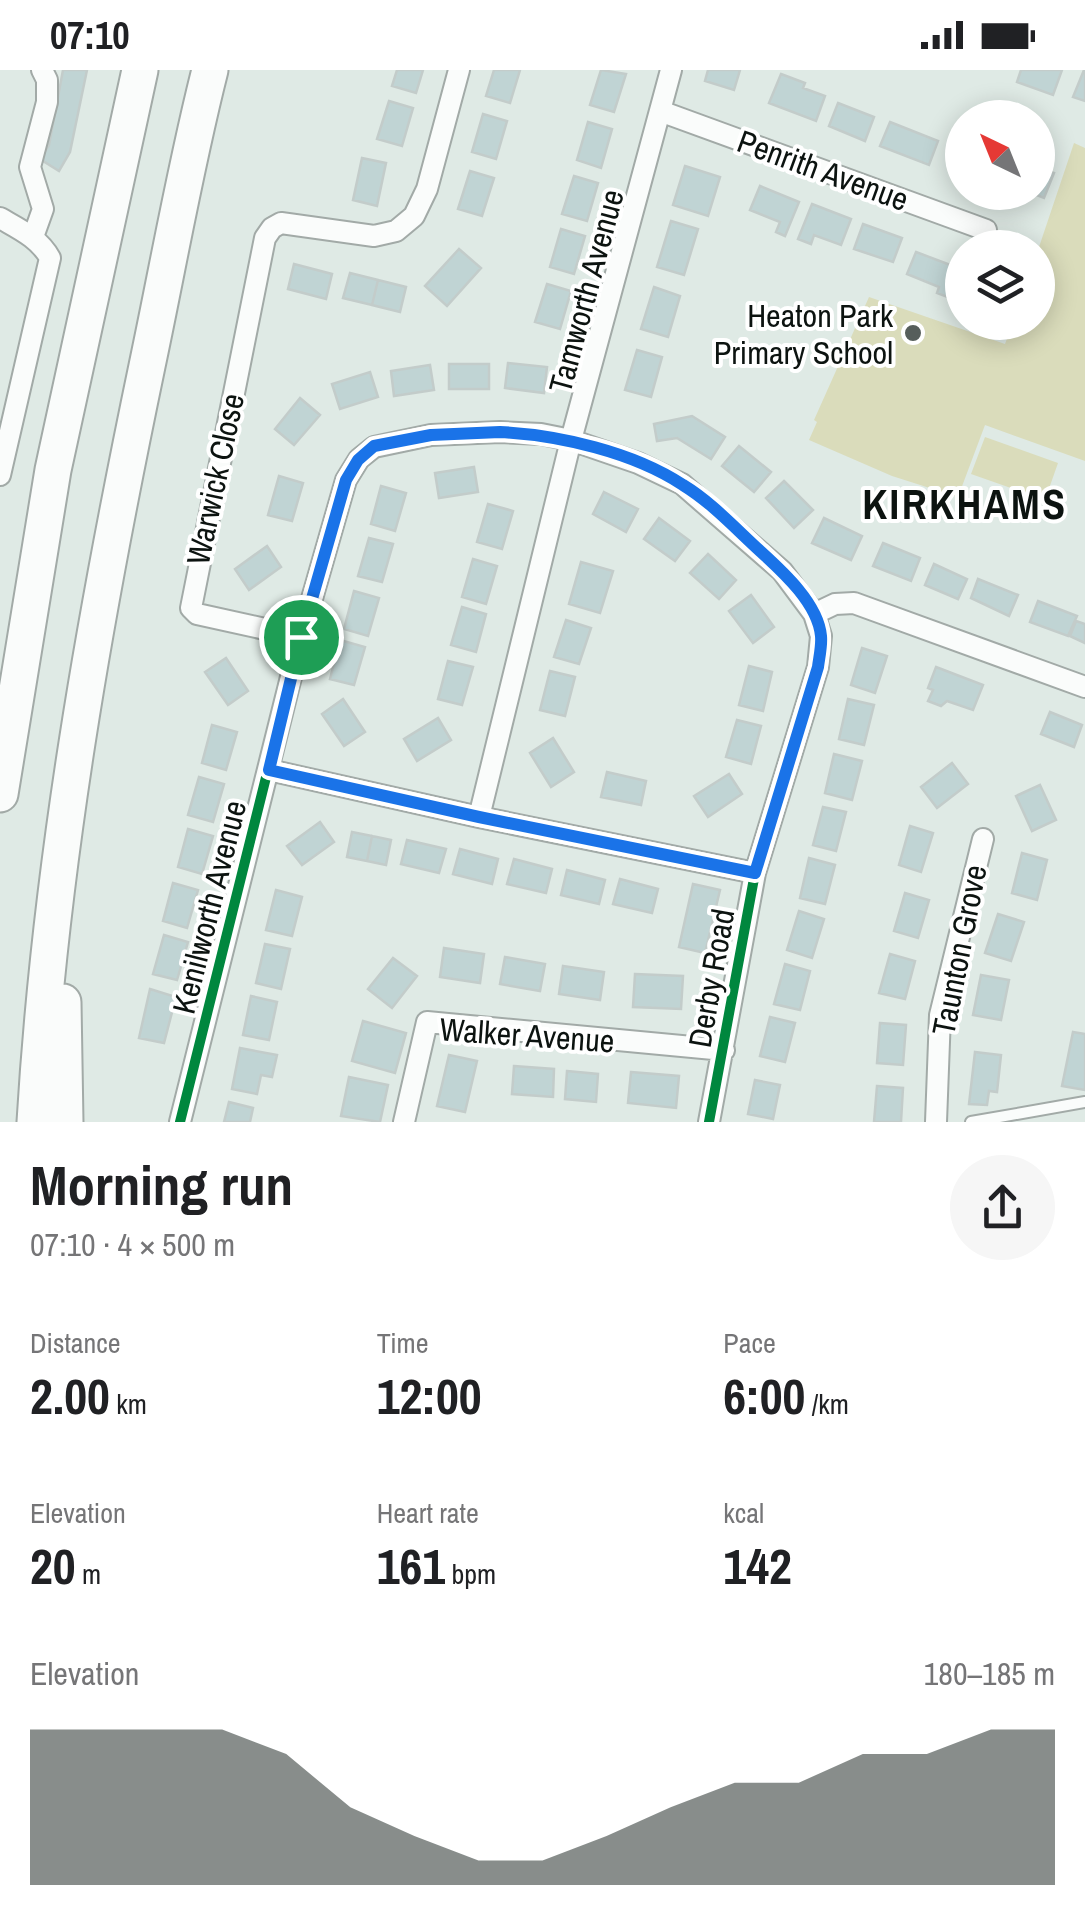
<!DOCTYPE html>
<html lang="en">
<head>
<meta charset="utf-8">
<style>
	body { margin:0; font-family:"Archivo Narrow",sans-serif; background:#f6f6f6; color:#202124; height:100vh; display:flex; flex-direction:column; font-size:38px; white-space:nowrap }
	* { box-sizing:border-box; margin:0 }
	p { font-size:32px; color:#757577 }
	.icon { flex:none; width:55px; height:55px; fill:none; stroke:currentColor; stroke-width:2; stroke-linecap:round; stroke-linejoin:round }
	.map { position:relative; height:1052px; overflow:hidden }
	.sheet { display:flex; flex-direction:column; background:#fff; flex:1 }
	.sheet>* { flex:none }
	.needle { width:65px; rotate:317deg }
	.controls { position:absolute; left:945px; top:30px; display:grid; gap:20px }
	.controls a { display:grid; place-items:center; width:110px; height:110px; border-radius:50%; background:#fff; box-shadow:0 5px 25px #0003; font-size:50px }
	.pin { position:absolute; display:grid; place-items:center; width:85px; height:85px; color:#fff; margin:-42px; border:5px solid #fff; border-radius:50%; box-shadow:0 2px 10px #0007 }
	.round { display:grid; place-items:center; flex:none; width:105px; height:105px; border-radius:52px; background:#f6f6f6 }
	.head { display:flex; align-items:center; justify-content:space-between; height:170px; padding:0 30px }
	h1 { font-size:55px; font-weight:800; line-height:75px }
	.metrics { display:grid; grid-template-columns:repeat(3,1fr); gap:15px; height:170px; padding:10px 30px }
	.metrics div { display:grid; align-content:center }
	.metrics b { font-size:50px; font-weight:800 }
	.metrics small { font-size:28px; font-weight:400 }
	.metrics p { font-size:28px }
	.chart { height:280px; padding:20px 30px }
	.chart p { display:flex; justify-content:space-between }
	.chart svg { width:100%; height:180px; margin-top:10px; fill:#565e5b; opacity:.7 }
	.status { display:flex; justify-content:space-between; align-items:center; height:70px; padding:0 50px; background:#fff; direction:ltr }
	.status svg { height:28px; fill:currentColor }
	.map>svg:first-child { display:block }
</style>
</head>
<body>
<div class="status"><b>07:10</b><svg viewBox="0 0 49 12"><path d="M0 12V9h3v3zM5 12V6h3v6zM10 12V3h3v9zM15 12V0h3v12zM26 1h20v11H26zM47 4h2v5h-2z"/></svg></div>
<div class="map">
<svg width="1085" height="1052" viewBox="0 0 1085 1052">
	<rect width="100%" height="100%" fill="#dfeae5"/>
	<path fill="#dadcbb" d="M1074 73 1085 78V391L985 355 958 427 892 406 809 370 817 352 814 350 869 227 1005 274 1013 253 1038 252V180Z
		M985 367 1058 393 1045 430 971 404Z"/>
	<path fill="#c0d4d4" stroke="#c3ccca" stroke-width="2.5" d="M63 0H87L70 82 59 101 40 89 49 75Z
		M397 0H423L416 23 392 16Z
		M494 0H520L510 33 486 26Z
		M601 0 626 4 614 42 590 35Z
		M708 0H740L734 20 705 11Z
		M1021 0H1062L1053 25 1017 12Z
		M1084 0H1085V31L1073 27Z
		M781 4 805 13 803 18 825 26 816 51 769 33Z
		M389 31 413 38 402 76 377 69Z
		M838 33 874 47 865 71 829 56Z
		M483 44 507 51 496 89 472 82Z
		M588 52 612 59 601 98 577 90Z
		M890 52 938 71 929 95 880 76Z
		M957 70 962 72V98L949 93Z
		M362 88 386 93 377 136 353 130Z
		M685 96 720 107 708 146 673 135Z
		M1038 97 1054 103 1044 128 1029 122H1038Z
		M470 101 494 108 482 146 458 139Z
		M574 106 598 113 587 151 562 144Z
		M760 116 799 132 785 166 776 162 780 152 750 140Z
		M812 134 851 149 841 175 814 165 811 174 798 169Z
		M671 151 698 159 684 205 657 197Z
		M863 154 902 168 893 192 854 179Z
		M561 159 585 166 574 204 550 197Z
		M459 179 481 198 447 236 425 216Z
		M916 182 961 199 950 228 937 223 939 217 907 204Z
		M294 194 332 204 326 229 288 219Z
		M350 203 378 210 372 235 343 228Z
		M378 210 406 217 400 242 372 235Z
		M547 214 571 221 560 259 535 252Z
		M654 217 680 226 668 267 641 259Z
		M637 280 662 287 651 327 625 320Z
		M508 293 547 297 544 323 505 318Z
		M449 294H489V319H449Z
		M430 295 434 320 394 326 391 301Z
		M370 302 378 327 340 339 332 314Z
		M300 328 320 345 294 375 275 359Z
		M692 346 725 367 711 389 677 368 657 371 654 354Z
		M739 376 771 402 754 422 722 396Z
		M474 397 478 422 439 428 435 403Z
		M279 406 303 413 292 451 268 445Z
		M784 411 813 440 794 458 766 428Z
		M381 416 406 423 395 461 371 454Z
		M604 422 638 439 626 462 593 444Z
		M488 434 513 441 502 479 477 472Z
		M659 448 690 471 675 491 644 469Z
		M824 448 862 466 851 490 812 473Z
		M369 468 393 474 382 512 358 506Z
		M883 473 920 488 911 511 873 496Z
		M267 476 281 497 249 520 235 499Z
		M708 484 736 510 719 529 690 503Z
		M473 489 497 496 486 534 462 527Z
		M581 492 613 501 600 543 569 534Z
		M934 494 967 509 958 529 925 515Z
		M978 509 1018 525 1009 546 971 528Z
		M354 521 379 528 368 566 344 559Z
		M751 525 774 557 753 573 729 541Z
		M1038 531 1077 546 1068 566 1030 552Z
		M462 537 486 544 476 582 451 575Z
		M566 550 591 558 579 594 554 587Z
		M1076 551 1085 554V573L1070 566Z
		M340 570 365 577 354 615 330 609Z
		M862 578 887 586 875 623 851 615Z
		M226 588 248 621 228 635 205 602Z
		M448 591 473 597 462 635 438 629Z
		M749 596 772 602 763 641 739 635Z
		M936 597 983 615 973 640 947 631 941 636 928 631 933 620 928 618Z
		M550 601 575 607 565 646 540 640Z
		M343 629 365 662 344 676 322 644Z
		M848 629 874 635 864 675 839 669Z
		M1050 642 1082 655 1074 677 1041 664Z
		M438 648 451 670 417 691 404 669Z
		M737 650 761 656 751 694 726 687Z
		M212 655 237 662 226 700 202 693Z
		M553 668 574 702 551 717 530 683Z
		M834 684 862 691 852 730 825 723Z
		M952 693 968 714 937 738 921 717Z
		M607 702 646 711 641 735 601 727Z
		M729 704 742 724 708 747 694 726Z
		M199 707 224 714 213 752 188 745Z
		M1040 715 1056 750 1032 761 1016 726Z
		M823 737 846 742 836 781 813 775Z
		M320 752 334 772 302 795 287 776Z
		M910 756 933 763 921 802 899 795Z
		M188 759 213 766 202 804 178 797Z
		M352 762 372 766 367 791 347 787Z
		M372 766 391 770 386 795 367 791Z
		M407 770 446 779 439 803 401 794Z
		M460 779 498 789 492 814 453 804Z
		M1022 783 1047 790 1037 830 1012 823Z
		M809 788 835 795 825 834 800 828Z
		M514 789 552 799 546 823 507 814Z
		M567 800 605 810 599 834 561 825Z
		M620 809 658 819 652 843 613 834Z
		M173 813 198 820 187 858 163 851Z
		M693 814 720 820 705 883 679 877Z
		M276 820 302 827 292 866 266 860Z
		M905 823 929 830 918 868 894 861Z
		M799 841 824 849 812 888 787 880Z
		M998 844 1024 852 1011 891 985 883Z
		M164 865 188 872 177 910 153 904Z
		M265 874 290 879 281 919 256 913Z
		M444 878 484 884 480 913 440 907Z
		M890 884 915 891 905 929 879 923Z
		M505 887 545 894 540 921 500 914Z
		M393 888 417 906 392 938 368 919Z
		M785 894 810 901 800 940 774 934Z
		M563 896 604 902 600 930 559 924Z
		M635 904 683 906 681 939 633 937Z
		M981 905 1009 910 1001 950 973 945Z
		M150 919 176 927 164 973 139 968Z
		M251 926 277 932 269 970 243 965Z
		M770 947 795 953 785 992 760 986Z
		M363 951 406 963 395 1003 352 991Z
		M880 953 906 955 903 995 877 993Z
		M1073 962 1085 964V1020L1062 1016Z
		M240 978 277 985 272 1007 261 1005 257 1024 232 1019Z
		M975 982 1001 985 997 1022 989 1021 987 1035 969 1034Z
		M449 985 477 991 465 1042 437 1036Z
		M514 996 554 999 553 1027 512 1024Z
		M567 1001 598 1004 596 1032 565 1029Z
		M631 1002 679 1006 676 1038 628 1033Z
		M349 1007 388 1015 380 1052 341 1046Z
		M755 1010 780 1015 773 1049 748 1044Z
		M877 1016 903 1018 901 1052H874Z
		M229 1032 253 1038 250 1052H224Z"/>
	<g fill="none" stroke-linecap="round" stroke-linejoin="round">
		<defs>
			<path id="lane" d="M971 1052 1085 1032"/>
			<path id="street" d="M660 41 986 160
				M0 148C19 159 39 168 50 188L0 405
				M33 167 43 139 30 97 47 32V10L42 0
				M814 544 835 534 854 533 1085 617
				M301 567 197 544 191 538 265 168 272 158 281 153 374 166 396 161 414 146 427 119 459 0
				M269 700 479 747 755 803
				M479 747 571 370 671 0
				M180 1052 301 567 346 410 359 389 374 377 431 365 500 362 541 364 571 370 638 393 682 414 782 501 814 544 821 566 818 597 755 803 709 1052
				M404 1052 427 952 724 980
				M936 1052 940 945 983 769"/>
			<path id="highway" d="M0 724 53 400 140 0
				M63 932 65 1052
				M35 1052C50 798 95 545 147 296 168 197 185 98 210 0"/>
		</defs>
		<use href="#lane" stroke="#a2aaa7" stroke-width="14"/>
		<use href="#street" stroke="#a2aaa7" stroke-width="24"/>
		<use href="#highway" stroke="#a2aaa7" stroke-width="39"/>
		<use href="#lane" stroke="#fafcfb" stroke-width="10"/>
		<use href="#street" stroke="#fafcfb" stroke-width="20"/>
		<use href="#highway" stroke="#fafcfb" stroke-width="35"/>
		<defs>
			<path id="cycleway" d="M180 1052 301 567 346 410 359 389 374 377 431 365 500 362 541 364 571 370 638 393 682 414 782 501 814 544 821 566 818 597 755 803 709 1052"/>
		</defs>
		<use href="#cycleway" stroke="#fff" stroke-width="16"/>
		<use href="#cycleway" stroke="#00873e" stroke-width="10"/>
	</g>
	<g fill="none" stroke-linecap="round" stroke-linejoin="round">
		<defs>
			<path id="route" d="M500 362C559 365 633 382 683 415 711 432 735 458 759 480 782 501 818 533 821 566 822 576 819 588 818 597L755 803 479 747 269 700 301 567 334 452 346 410 358 390 374 376 431 365Z"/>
		</defs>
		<use href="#route" stroke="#fff" stroke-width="20"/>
		<use href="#route" stroke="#1a73e8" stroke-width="12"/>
	</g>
	<circle fill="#565e5b" stroke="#fff" stroke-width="4" cx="913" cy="263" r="10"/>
	<g text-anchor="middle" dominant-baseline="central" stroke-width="8" stroke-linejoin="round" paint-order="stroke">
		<g font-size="32" fill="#0c1310" stroke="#fff">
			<text transform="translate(823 100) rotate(20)">Penrith Avenue</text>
			<text transform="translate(586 221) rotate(-75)">Tamworth Avenue</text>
			<text transform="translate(215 409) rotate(-78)">Warwick Close</text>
			<text transform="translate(209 837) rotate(-76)">Kenilworth Avenue</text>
			<text transform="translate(959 880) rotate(-79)">Taunton Grove</text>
			<text transform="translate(711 908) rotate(-80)">Derby Road</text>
			<text transform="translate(527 965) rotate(4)">Walker Avenue</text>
		</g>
		<g font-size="32" fill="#0c1310" stroke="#fff" text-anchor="end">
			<text x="893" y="245">Heaton Park<tspan x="893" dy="37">Primary School</tspan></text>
		</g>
		<g font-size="42" font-weight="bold" letter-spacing="2.5" fill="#0c1310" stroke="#fff">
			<text x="965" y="434">KIRKHAMS</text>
		</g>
	</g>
</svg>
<div class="controls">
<a><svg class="needle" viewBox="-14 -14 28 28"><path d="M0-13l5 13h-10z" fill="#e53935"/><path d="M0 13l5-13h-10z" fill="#757577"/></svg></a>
<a><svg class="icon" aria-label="layers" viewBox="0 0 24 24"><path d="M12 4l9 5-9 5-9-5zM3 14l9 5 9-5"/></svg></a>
</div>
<div class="pin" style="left:301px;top:567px;background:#1e9e55"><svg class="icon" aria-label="arrive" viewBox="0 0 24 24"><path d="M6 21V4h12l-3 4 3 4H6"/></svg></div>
</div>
<section class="sheet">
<div class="head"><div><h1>Morning run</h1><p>07:10 · 4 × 500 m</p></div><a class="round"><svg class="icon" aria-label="share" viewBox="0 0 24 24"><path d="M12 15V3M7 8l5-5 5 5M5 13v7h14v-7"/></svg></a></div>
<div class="metrics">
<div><p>Distance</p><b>2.00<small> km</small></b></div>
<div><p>Time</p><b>12:00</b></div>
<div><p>Pace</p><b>6:00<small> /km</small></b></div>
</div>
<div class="metrics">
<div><p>Elevation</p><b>20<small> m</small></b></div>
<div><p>Heart rate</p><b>161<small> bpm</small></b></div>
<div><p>kcal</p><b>142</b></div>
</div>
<div class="chart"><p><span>Elevation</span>180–185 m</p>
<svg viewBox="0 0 160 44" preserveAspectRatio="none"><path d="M0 44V6L10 6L20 6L30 6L40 12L50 25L60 32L70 38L80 38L90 32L100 25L110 19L120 19L130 12L140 12L150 6L160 6V44z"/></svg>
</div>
</section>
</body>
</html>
